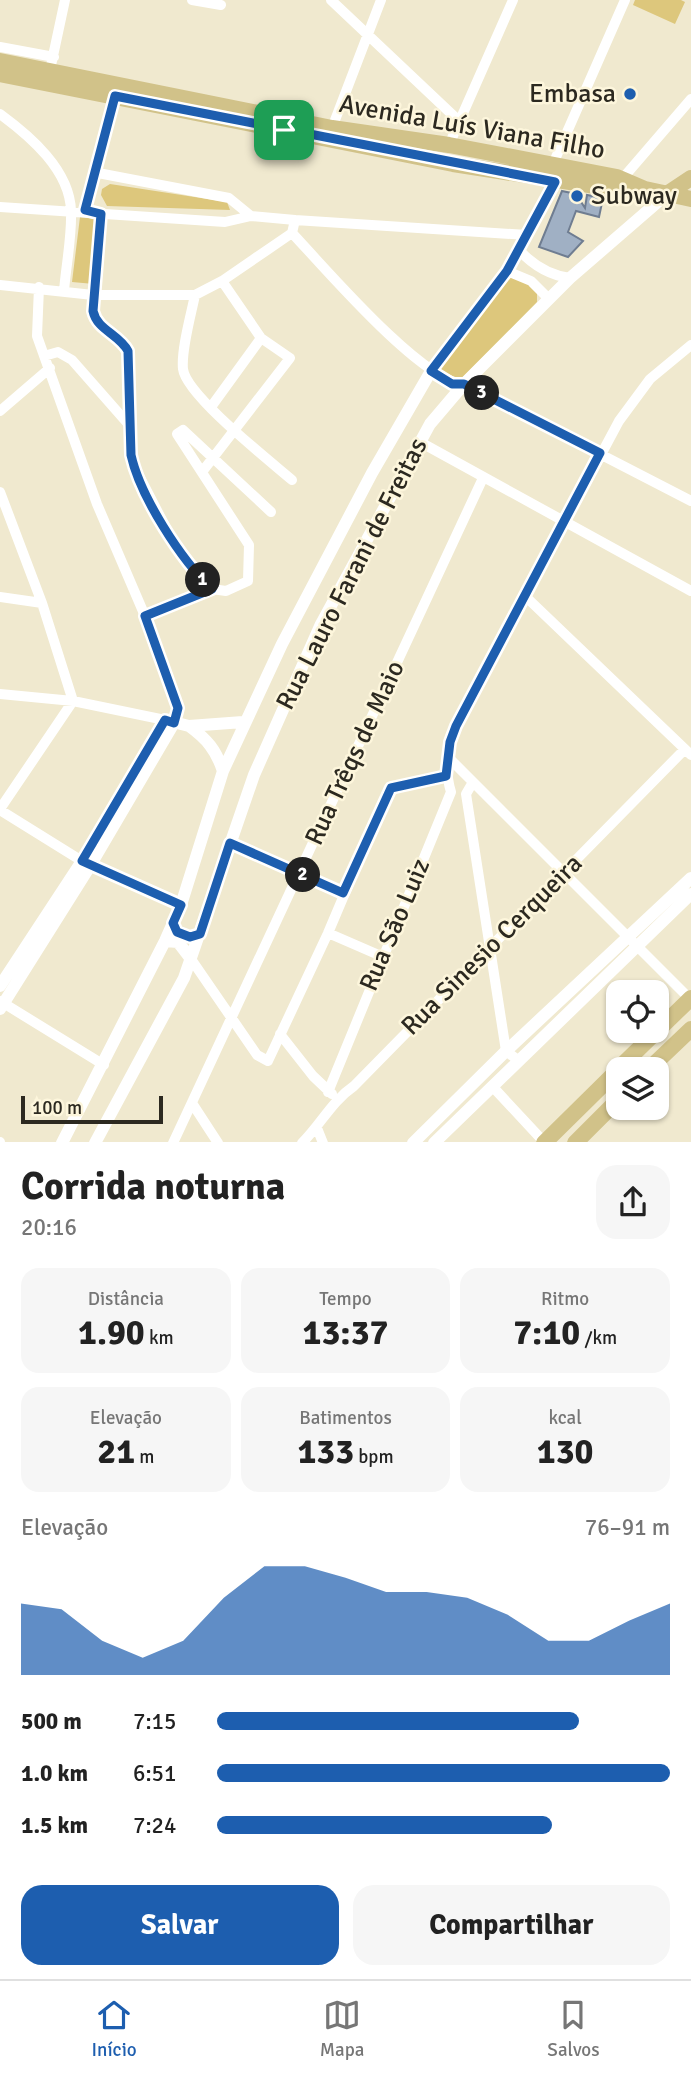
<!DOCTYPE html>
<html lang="pt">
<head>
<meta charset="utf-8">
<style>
	body { margin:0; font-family:Signika,sans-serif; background:#f6f6f6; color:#222; height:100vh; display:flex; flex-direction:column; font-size:26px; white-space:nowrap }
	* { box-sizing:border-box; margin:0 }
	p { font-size:23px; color:#767676 }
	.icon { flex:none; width:38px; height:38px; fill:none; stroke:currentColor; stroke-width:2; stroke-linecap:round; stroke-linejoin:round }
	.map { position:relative; height:1142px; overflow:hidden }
	.sheet { display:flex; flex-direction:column; background:#fff; flex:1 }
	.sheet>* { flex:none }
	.tools { position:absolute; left:606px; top:980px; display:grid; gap:14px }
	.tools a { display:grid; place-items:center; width:63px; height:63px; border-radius:14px; background:#fff; box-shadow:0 2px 5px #0004; font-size:35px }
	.scale { position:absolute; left:21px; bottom:18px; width:142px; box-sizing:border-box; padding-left:7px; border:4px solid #2c2920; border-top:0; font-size:19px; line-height:24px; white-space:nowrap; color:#2c2920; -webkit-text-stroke:5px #fdf6dc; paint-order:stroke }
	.pin { position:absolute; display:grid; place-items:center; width:60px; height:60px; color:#fff; margin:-30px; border-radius:14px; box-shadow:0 4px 10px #0006 }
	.km { position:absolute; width:35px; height:35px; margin:-18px; border-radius:50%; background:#222; color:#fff; font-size:19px; line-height:35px; text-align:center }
	.round { display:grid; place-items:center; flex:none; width:74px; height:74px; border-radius:21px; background:#f6f6f6 }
	.overview { display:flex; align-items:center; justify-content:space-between; height:119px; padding:0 21px }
	h1 { font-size:38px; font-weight:700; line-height:52px }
	.stats { display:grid; grid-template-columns:repeat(3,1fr); gap:10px; height:119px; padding:7px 21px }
	.stats div { display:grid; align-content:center; border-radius:18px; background:#f6f6f6; text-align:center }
	.stats b { font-size:35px; font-weight:700 }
	.stats small { font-size:19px; font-weight:400 }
	.stats p { font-size:19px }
	.chart { height:196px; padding:14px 21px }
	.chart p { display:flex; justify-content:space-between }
	.chart svg { width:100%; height:126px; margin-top:7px; fill:#1d5eaf; opacity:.7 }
	.cta { display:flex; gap:14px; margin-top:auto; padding:14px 21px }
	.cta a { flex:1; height:80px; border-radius:21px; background:#1d5eaf; color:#fff; font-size:28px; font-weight:700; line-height:80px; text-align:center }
	.cta a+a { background:#f6f6f6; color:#222 }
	ul { padding:0 21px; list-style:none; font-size:23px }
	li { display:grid; grid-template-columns:112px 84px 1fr; align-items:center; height:52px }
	li i { height:18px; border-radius:9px; background:#1d5eaf }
	.tabs { display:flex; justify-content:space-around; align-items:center; height:98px; border-top:2px solid #e0e0e0; background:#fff; font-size:19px; color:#767676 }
	.tabs a { display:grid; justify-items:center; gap:4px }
	.tabs .current { color:#1d5eaf }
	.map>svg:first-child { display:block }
</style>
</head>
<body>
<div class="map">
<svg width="691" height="1143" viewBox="0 0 691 1143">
	<rect width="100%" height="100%" fill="#f0e9cf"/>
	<path fill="#ddc77c" d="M635 0H681L685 2 675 24 633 5Z
		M110 184 227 202 230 210 107 206 101 195 102 189Z
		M80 217 102 220 94 284 72 282Z
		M520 276 537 293V302L460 380 443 375 439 366 506 278Z"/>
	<path fill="#a0b0c4" stroke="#6f7d91" stroke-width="2" d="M562 191 576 194 585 208 587 195 603 198 599 217 576 211 568 232 583 241 568 257 539 247Z"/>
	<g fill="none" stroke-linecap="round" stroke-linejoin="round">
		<path stroke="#fff" stroke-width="10" d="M192 0 221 5
			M331 0 460 122
			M0 47 54 57
			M50 70 65 0
			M0 114C30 136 70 170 71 211 72 237 66 265 64 291
			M332 128 381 0
			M449 145 513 0
			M553 164 625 0
			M98 173 229 198 251 216
			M623 178 691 99
			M0 207 225 222 251 216 295 220 292 233C323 266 423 383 464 384L691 501
			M85 210 115 96
			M101 214 93 311C97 330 119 334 128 351L132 462 178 551 212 589 226 591 248 581 249 545 177 434 183 430 271 512
			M295 220 527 235
			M520 251C534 266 549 275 570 278
			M507 271 531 281 549 299
			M0 285 93 295H195L222 281 292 233
			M39 287 37 336 97 504 145 616 178 708 174 723
			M195 295C191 315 181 350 183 369 186 395 270 461 292 480
			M44 356 58 352 72 360 130 426
			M211 407 261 338
			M0 411 50 368
			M420 442 691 591
			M202 472 290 358 261 338 222 281
			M0 492 42 603 73 701 0 809
			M525 596 691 755
			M0 597 42 603
			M145 616 212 589
			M0 694 73 701 165 720
			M447 756 690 999
			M473 782 466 794 506 1051 519 1061
			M0 810 90 866 181 905
			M230 843 343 893
			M328 933 381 956
			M191 959 257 1055 268 1061 328 933 387 794 396 786 446 776
			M0 1001 104 1065
			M280 1034 313 1076 332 1094
			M492 1086 544 1142
			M328 1092 451 792C444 769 447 748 456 726L619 421 650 379 691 345
			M192 1103 218 1143
			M317 1128 323 1143
			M0 1142V1143
			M173 1143 483 478
			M302 1143C321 1124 332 1101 354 1086L685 749"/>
		<path stroke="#fff" stroke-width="12" d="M189 726C207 739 216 750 223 771
			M165 941 178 942 191 959
			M0 986 82 861 165 720 189 726 243 722
			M0 1009 90 866 174 723
			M62 1143 165 941 181 905 223 771 282 644 372 473 431 371 507 271 555 182
			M95 1143 184 978 254 775 321 624 430 424 464 384 570 278 667 194
			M413 1143 506 1051 691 878
			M434 1143 691 894"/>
		<path stroke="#d1c289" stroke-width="16" d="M0 61 332 128 449 145 617 177 645 189 691 199
			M0 74 453 164 634 192 643 190
			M667 194 691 178
			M618 1069 691 998
			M649 1069 691 1029
			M544 1143 618 1070
			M575 1143 618 1100"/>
	</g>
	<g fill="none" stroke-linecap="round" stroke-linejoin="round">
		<defs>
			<path id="route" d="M115 96 555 182 507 271 431 371 452 384H464L600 453 456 726 450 742 446 776 391 788 343 893 230 843 200 934 190 937 177 932 173 923 181 905 82 861 165 720 174 723 178 708 145 616 212 589C181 560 140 496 131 455L128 351C119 334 97 330 93 311L101 214 85 210Z"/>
		</defs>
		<use href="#route" stroke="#fff" stroke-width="14"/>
		<use href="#route" stroke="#1d5eaf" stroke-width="9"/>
	</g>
	<g fill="#1d5eaf" stroke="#fdf6dc" stroke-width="2.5">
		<circle cx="630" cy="94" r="7"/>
		<circle cx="577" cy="196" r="7"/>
	</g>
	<g text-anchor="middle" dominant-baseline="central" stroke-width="5" stroke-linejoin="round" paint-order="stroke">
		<g font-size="26" fill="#2c2920" stroke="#fdf6dc" text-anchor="end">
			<text x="616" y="94">Embasa</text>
			<text x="591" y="196" text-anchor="start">Subway</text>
		</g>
		<g font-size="26" fill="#2c2920" stroke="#fdf6dc">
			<text transform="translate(472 127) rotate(10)">Avenida Luís Viana Filho</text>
			<text transform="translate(352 574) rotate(-63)">Rua Lauro Farani de Freitas</text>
			<text transform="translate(355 753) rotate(-65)">Rua Trêqs de Maio</text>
			<text transform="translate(395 925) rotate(-67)">Rua São Luiz</text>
			<text transform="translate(492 945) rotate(-45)">Rua Sinesio Cerqueira</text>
		</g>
	</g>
</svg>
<div class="tools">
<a><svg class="icon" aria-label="locate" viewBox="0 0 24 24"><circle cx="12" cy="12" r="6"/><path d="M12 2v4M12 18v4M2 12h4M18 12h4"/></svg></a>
<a><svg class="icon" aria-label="layers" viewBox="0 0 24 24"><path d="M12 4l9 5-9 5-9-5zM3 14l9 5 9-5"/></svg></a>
</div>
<div class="scale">100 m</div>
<div class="pin" style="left:284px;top:130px;background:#1e9e55"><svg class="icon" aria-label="arrive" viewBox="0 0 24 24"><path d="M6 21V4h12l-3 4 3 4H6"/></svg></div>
<b class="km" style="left:203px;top:580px">1</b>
<b class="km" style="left:303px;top:875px">2</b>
<b class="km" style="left:482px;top:393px">3</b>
</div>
<section class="sheet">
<div class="overview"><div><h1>Corrida noturna</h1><p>20:16</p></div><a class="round"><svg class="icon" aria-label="share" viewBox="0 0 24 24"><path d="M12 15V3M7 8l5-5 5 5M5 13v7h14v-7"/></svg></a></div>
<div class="stats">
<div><p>Distância</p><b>1.90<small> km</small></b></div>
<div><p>Tempo</p><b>13:37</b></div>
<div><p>Ritmo</p><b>7:10<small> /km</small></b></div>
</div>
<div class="stats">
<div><p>Elevação</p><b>21<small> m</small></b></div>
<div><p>Batimentos</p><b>133<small> bpm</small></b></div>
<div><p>kcal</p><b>130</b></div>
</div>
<div class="chart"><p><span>Elevação</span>76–91 m</p>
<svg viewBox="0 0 160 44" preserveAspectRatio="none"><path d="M0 44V19L10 21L20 32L30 38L40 32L50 17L60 6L70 6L80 10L90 15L100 15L110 17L120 23L130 32L140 32L150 25L160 19V44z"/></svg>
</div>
<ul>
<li><b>500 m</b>7:15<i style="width:80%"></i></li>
<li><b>1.0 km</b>6:51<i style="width:100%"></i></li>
<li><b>1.5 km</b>7:24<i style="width:74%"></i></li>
</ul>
<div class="cta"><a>Salvar</a><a>Compartilhar</a></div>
</section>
<nav class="tabs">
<a class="current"><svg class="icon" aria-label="home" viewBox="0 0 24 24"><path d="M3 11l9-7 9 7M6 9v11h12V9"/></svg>Início</a>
<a><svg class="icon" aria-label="map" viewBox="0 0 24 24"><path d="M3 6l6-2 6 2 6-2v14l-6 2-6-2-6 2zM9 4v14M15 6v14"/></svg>Mapa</a>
<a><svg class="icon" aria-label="saved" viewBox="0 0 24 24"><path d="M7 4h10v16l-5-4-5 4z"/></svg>Salvos</a>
</nav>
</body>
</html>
